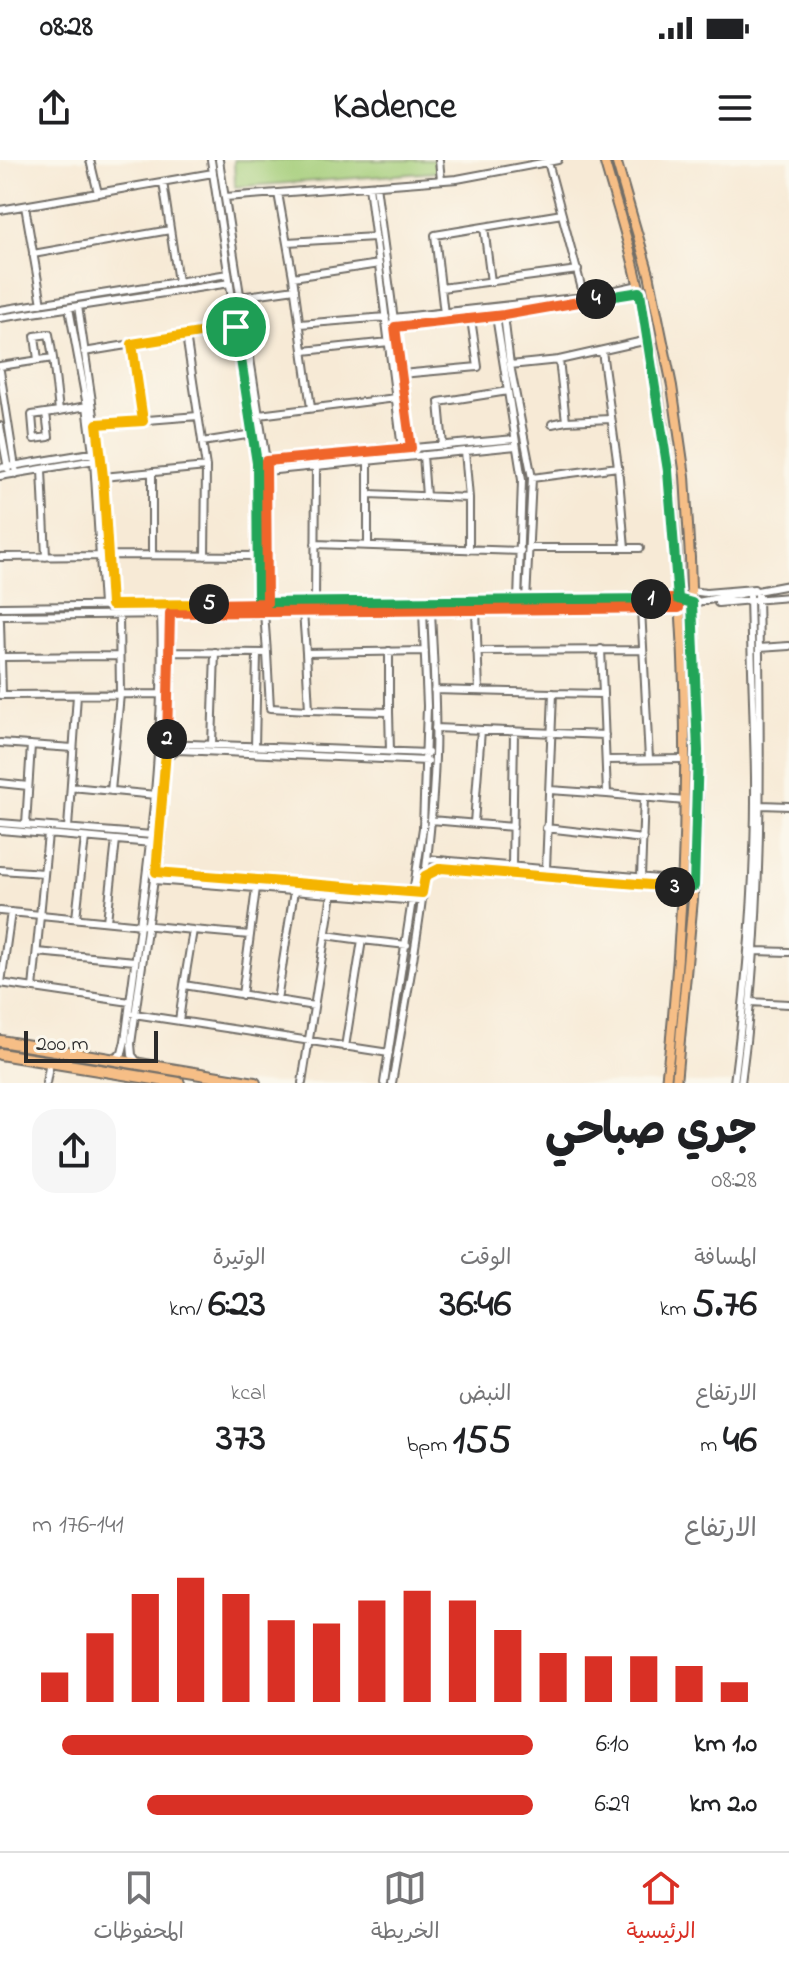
<!DOCTYPE html>
<html lang="ar">
<head>
<meta charset="utf-8">
<style>
	body { margin:0; font-family:"Indie Flower","Playpen Sans Arabic",sans-serif; background:#f6f6f6; color:#202124; direction:rtl; height:100vh; display:flex; flex-direction:column; font-size:30px; white-space:nowrap }
	* { box-sizing:border-box; margin:0 }
	p { font-size:26px; color:#757577 }
	.icon { flex:none; width:44px; height:44px; fill:none; stroke:currentColor; stroke-width:2; stroke-linecap:round; stroke-linejoin:round }
	.map { position:relative; height:923px; overflow:hidden; direction:ltr }
	.panel { display:flex; flex-direction:column; background:#fff; flex:1 }
	.panel>* { flex:none }
	.scale { position:absolute; left:24px; bottom:20px; width:134px; box-sizing:border-box; padding-left:8px; border:4px solid #2b2b2b; border-top:0; font-size:22px; line-height:28px; white-space:nowrap; color:#2b2b2b; -webkit-text-stroke:6px #fbf7ec; paint-order:stroke }
	.pin { position:absolute; display:grid; place-items:center; width:68px; height:68px; color:#fff; margin:-34px; border:4px solid #fff; border-radius:50%; box-shadow:0 2px 8px #0007 }
	.km { position:absolute; width:40px; height:40px; margin:-20px; border-radius:50%; background:#222; color:#fff; font-size:22px; line-height:40px; text-align:center }
	.round { display:grid; place-items:center; flex:none; width:84px; height:84px; border-radius:24px; background:#f6f6f6 }
	.overview { display:flex; align-items:center; justify-content:space-between; height:136px; padding:0 32px }
	h1 { font-size:44px; font-weight:700; line-height:60px }
	.stats { display:grid; grid-template-columns:repeat(3,1fr); gap:12px; height:136px; padding:8px 32px }
	.stats div { display:grid; align-content:center }
	.stats b { font-size:40px; font-weight:700 }
	.stats small { font-size:22px; font-weight:400 }
	.stats p { font-size:22px }
	.chart { height:224px; padding:16px 32px }
	.chart p { display:flex; justify-content:space-between }
	.chart svg { width:100%; height:144px; margin-top:8px; stroke:#d93025; stroke-width:6 }
	ul { padding:0 32px; list-style:none; font-size:26px }
	li { display:grid; grid-template-columns:128px 96px 1fr; align-items:center; height:60px }
	li i { height:20px; border-radius:10px; background:#d93025 }
	.status { display:flex; justify-content:space-between; align-items:center; height:56px; padding:0 40px; background:#fff; direction:ltr }
	.status svg { height:22px; fill:currentColor }
	header { display:flex; justify-content:space-between; align-items:center; height:104px; padding:0 32px; background:#fff; font-size:36px; font-weight:700 }
	.menu { display:flex; justify-content:space-around; align-items:center; height:112px; border-top:2px solid #e0e0e0; background:#fff; font-size:22px; color:#757577 }
	.menu a { display:grid; justify-items:center; gap:4px }
	.menu .on { color:#d93025 }
	.map>svg:first-child { display:block }
</style>
</head>
<body>
<div class="status"><b>08:28</b><svg viewBox="0 0 49 12"><path d="M0 12V9h3v3zM5 12V6h3v6zM10 12V3h3v9zM15 12V0h3v12zM26 1h20v11H26zM47 4h2v5h-2z"/></svg></div>
<header><svg class="icon" aria-label="menu" viewBox="0 0 24 24"><path d="M4 6h16M4 12h16M4 18h16"/></svg>Kadence<svg class="icon" aria-label="share" viewBox="0 0 24 24"><path d="M12 15V3M7 8l5-5 5 5M5 13v7h14v-7"/></svg></header>
<div class="map">
<svg width="789" height="923" viewBox="0 0 789 923">
	<rect width="100%" height="100%" fill="#fbf7ec"/>
	<filter id="ink" filterUnits="userSpaceOnUse"><feTurbulence type="fractalNoise" baseFrequency=".0125" numOctaves="2"/><feDisplacementMap in="SourceGraphic" scale="16" xChannelSelector="R" yChannelSelector="G"/><feConvolveMatrix kernelMatrix="1 2 1 2 8 2 1 2 1" color-interpolation-filters="sRGB"/></filter>
	<filter id="wash" filterUnits="userSpaceOnUse"><feTurbulence type="fractalNoise" baseFrequency=".006" numOctaves="4" result="noise"/><feDisplacementMap in="SourceGraphic" scale="32" xChannelSelector="R" yChannelSelector="G"/><feGaussianBlur stdDeviation="1.8" result="paint"/><feColorMatrix in="noise" values="0 0 0 0 0 0 0 0 0 0 0 0 0 0 0 0 0 1.4 0 .05"/><feComposite in="paint" operator="in"/></filter>
	<g filter="url(#wash)">
		<rect width="100%" height="100%" fill="#f7ead6"/>
		<path fill="#a4cd79" stroke="#687c52" stroke-width="2" d="M234 0H436L437 12 235 27Z"/>
	</g>
	<g filter="url(#ink)">
		<g fill="none" stroke-linecap="round" stroke-linejoin="round">
			<defs>
				<path id="minor" d="M90 0 98 33
					M211 0 257 303 258 443
					M219 0 266 301 267 443
					M439 0 441 20
					M548 2 584 137
					M163 22 178 122
					M376 25 411 288
					M369 26 402 289
					M278 33 293 117 311 248
					M225 37 457 19 558 0
					M25 46 42 144
					M0 50 213 13
					M484 67 491 122
					M287 82 375 77
					M33 94 170 70
					M293 117 379 104
					M441 128 578 110
					M240 137 295 129
					M78 146 103 317 111 445
					M69 148 87 246 94 300 103 445
					M0 150 228 114
					M444 154 435 75 562 54
					M504 155 510 205 532 318 526 441
					M496 156 522 320 518 441
					M0 158 230 123
					M393 158 584 137 639 125
					M300 164 386 157
					M395 167 504 155 640 132
					M186 175 206 307 205 396
					M132 184 143 261
					M304 191 389 182
					M602 191 618 307 625 388
					M84 192 236 167
					M38 200 35 176 49 174 53 198
					M510 205 559 200
					M0 206 53 198 59 251 32 255 34 279 49 277 46 253
					M0 211 16 314
					M401 214 478 207 471 159
					M59 251 87 246
					M259 255 396 238
					M566 261 559 200 648 180
					M97 264 198 256
					M552 264 566 261 611 259
					M0 266 8 309
					M202 282 253 274
					M443 286 439 242 508 231
					M465 291 469 338V390
					M423 295 426 336
					M266 301 515 279
					M368 301V385
					M0 308 97 292
					M42 310 46 397
					M266 311 516 286
					M152 312V395
					M0 316 95 300
					M103 317 206 307
					M532 318 618 307
					M369 334 469 338
					M315 384 521 391
					M530 388H640
					M107 395 258 396
					M0 397 99 396
					M691 431 706 433 754 429
					M315 443 316 306
					M692 443 789 425
					M718 443 789 437
					M0 447 678 439 692 443 679 448 0 456
					M641 449 649 599
					M476 450 479 531
					M264 452 267 493
					M303 452 306 493 425 491
					M0 461 2 535
					M759 488 789 486
					M601 489 603 534
					M389 491V552
					M477 491 642 490
					M170 492 267 493 270 548 309 550
					M306 493 309 550 389 552 390 591
					M1 497 119 496
					M434 530 553 533 546 709
					M553 533 603 534 607 634 685 641
					M0 535 163 534
					M435 568 605 575
					M0 583 73 588
					M163 583 428 593
					M212 585 215 492
					M255 587 257 493
					M167 597 178 590 428 601
					M606 600 686 599
					M0 623 28 626
					M71 627 156 635
					M550 630 607 634
					M111 631 120 534 119 454
					M761 645 789 646
					M431 660 513 667
					M0 663 152 675
					M474 663 481 570
					M26 665 31 585
					M68 668 77 535
					M546 668 643 679
					M0 670 152 683
					M427 699 683 721 694 726
					M512 706 514 571
					M0 710 44 713
					M155 711 419 733
					M425 716 441 708 686 727
					M641 717 644 637
					M154 720 418 741
					M256 728 250 775 193 770 184 825 314 846
					M0 751 193 770
					M76 758 85 678
					M107 761 116 680
					M326 775 362 780 345 887
					M362 780 407 785
					M755 791 789 792
					M37 792 135 801
					M0 823 130 842
					M1 823 11 752
					M33 828 48 674
					M242 835 250 775
					M277 840 294 731
					M750 842 789 844
					M134 854 389 893
					M179 861 184 825
					M114 899 122 893 125 881C143 739 166 597 161 453
					M138 903 132 895 131 884 157 698 169 551 170 453
					M46 923 50 902
					M302 923 332 734
					M384 923 423 668 427 546 423 451
					M392 923C411 815 431 706 435 597 437 548 433 499 431 450
					M734 923C747 822 756 719 755 617 754 556 751 495 750 434
					M741 923C763 759 761 597 758 432"/>
				<path id="major" d="M604 0C616 43 630 85 639 128 692 389 697 660 666 923
					M616 0 649 114 672 226 685 316 690 398 698 641 693 739 676 923"/>
				<path id="highway" d="M0 881 255 923
					M0 894 179 923"/>
			</defs>
			<use href="#minor" stroke="#726e67" stroke-width="10"/>
			<use href="#major" stroke="#726e67" stroke-width="12"/>
			<use href="#highway" stroke="#726e67" stroke-width="14"/>
			<use href="#minor" stroke="#fff" stroke-width="6"/>
			<use href="#major" stroke="#f6be86" stroke-width="8"/>
			<use href="#highway" stroke="#f6be86" stroke-width="10"/>
		</g>
	</g>
	<g fill="none" stroke-linecap="round" stroke-linejoin="round" filter="url(#ink)">
		<defs>
			<path id="split-1" d="M236 167 257 303 258 443 651 439"/>
			<path id="split-2" d="M167 579 170 453 679 448 678 439H651"/>
			<path id="split-3" d="M167 579 156 712 422 733 425 716 441 708 675 727"/>
			<path id="split-4" d="M596 139 640 132 668 311 678 439 692 443 698 591 694 726 675 727"/>
			<path id="split-5" d="M209 444 267 443 266 301 411 288 395 167 504 155 596 139"/>
			<path id="split-6" d="M209 444 111 445 103 317 97 264 143 261 132 184 236 167"/>
		</defs>
		<use href="#split-1" stroke="#fff" stroke-width="16"/>
		<use href="#split-2" stroke="#fff" stroke-width="16"/>
		<use href="#split-3" stroke="#fff" stroke-width="16"/>
		<use href="#split-4" stroke="#fff" stroke-width="16"/>
		<use href="#split-5" stroke="#fff" stroke-width="16"/>
		<use href="#split-6" stroke="#fff" stroke-width="16"/>
		<use href="#split-1" stroke="#22a559" stroke-width="10"/>
		<use href="#split-2" stroke="#f0652b" stroke-width="10"/>
		<use href="#split-3" stroke="#f5b400" stroke-width="10"/>
		<use href="#split-4" stroke="#22a559" stroke-width="10"/>
		<use href="#split-5" stroke="#f0652b" stroke-width="10"/>
		<use href="#split-6" stroke="#f5b400" stroke-width="10"/>
	</g>
</svg>
<div class="scale">200 m</div>
<div class="pin" style="left:236px;top:167px;background:#1e9e55"><svg class="icon" aria-label="arrive" viewBox="0 0 24 24"><path d="M6 21V4h12l-3 4 3 4H6"/></svg></div>
<b class="km" style="left:651px;top:439px">1</b>
<b class="km" style="left:167px;top:579px">2</b>
<b class="km" style="left:675px;top:727px">3</b>
<b class="km" style="left:596px;top:139px">4</b>
<b class="km" style="left:209px;top:444px">5</b>
</div>
<section class="panel">
<div class="overview"><div><h1>جري صباحي</h1><p>08:28</p></div><a class="round"><svg class="icon" aria-label="share" viewBox="0 0 24 24"><path d="M12 15V3M7 8l5-5 5 5M5 13v7h14v-7"/></svg></a></div>
<div class="stats">
<div><p>المسافة</p><b>5.76<small> km</small></b></div>
<div><p>الوقت</p><b>36:46</b></div>
<div><p>الوتيرة</p><b>6:23<small> /km</small></b></div>
</div>
<div class="stats">
<div><p>الارتفاع</p><b>46<small> m</small></b></div>
<div><p>النبض</p><b>155<small> bpm</small></b></div>
<div><p>kcal</p><b>373</b></div>
</div>
<div class="chart"><p><span>الارتفاع</span>141–176 m</p>
<svg viewBox="0 0 160 44" preserveAspectRatio="none"><path d="M5 44V35M15 44V23M25 44V11M35 44V6M45 44V11M55 44V19M65 44V20M75 44V13M85 44V10M95 44V13M105 44V22M115 44V29M125 44V30M135 44V30M145 44V33M155 44V38"/></svg>
</div>
<ul>
<li><b>1.0 km</b>6:10<i style="width:94%"></i></li>
<li><b>2.0 km</b>6:29<i style="width:77%"></i></li>
</ul>
</section>
<nav class="menu">
<a class="on"><svg class="icon" aria-label="home" viewBox="0 0 24 24"><path d="M3 11l9-7 9 7M6 9v11h12V9"/></svg>الرئيسية</a>
<a><svg class="icon" aria-label="map" viewBox="0 0 24 24"><path d="M3 6l6-2 6 2 6-2v14l-6 2-6-2-6 2zM9 4v14M15 6v14"/></svg>الخريطة</a>
<a><svg class="icon" aria-label="saved" viewBox="0 0 24 24"><path d="M7 4h10v16l-5-4-5 4z"/></svg>المحفوظات</a>
</nav>
</body>
</html>
